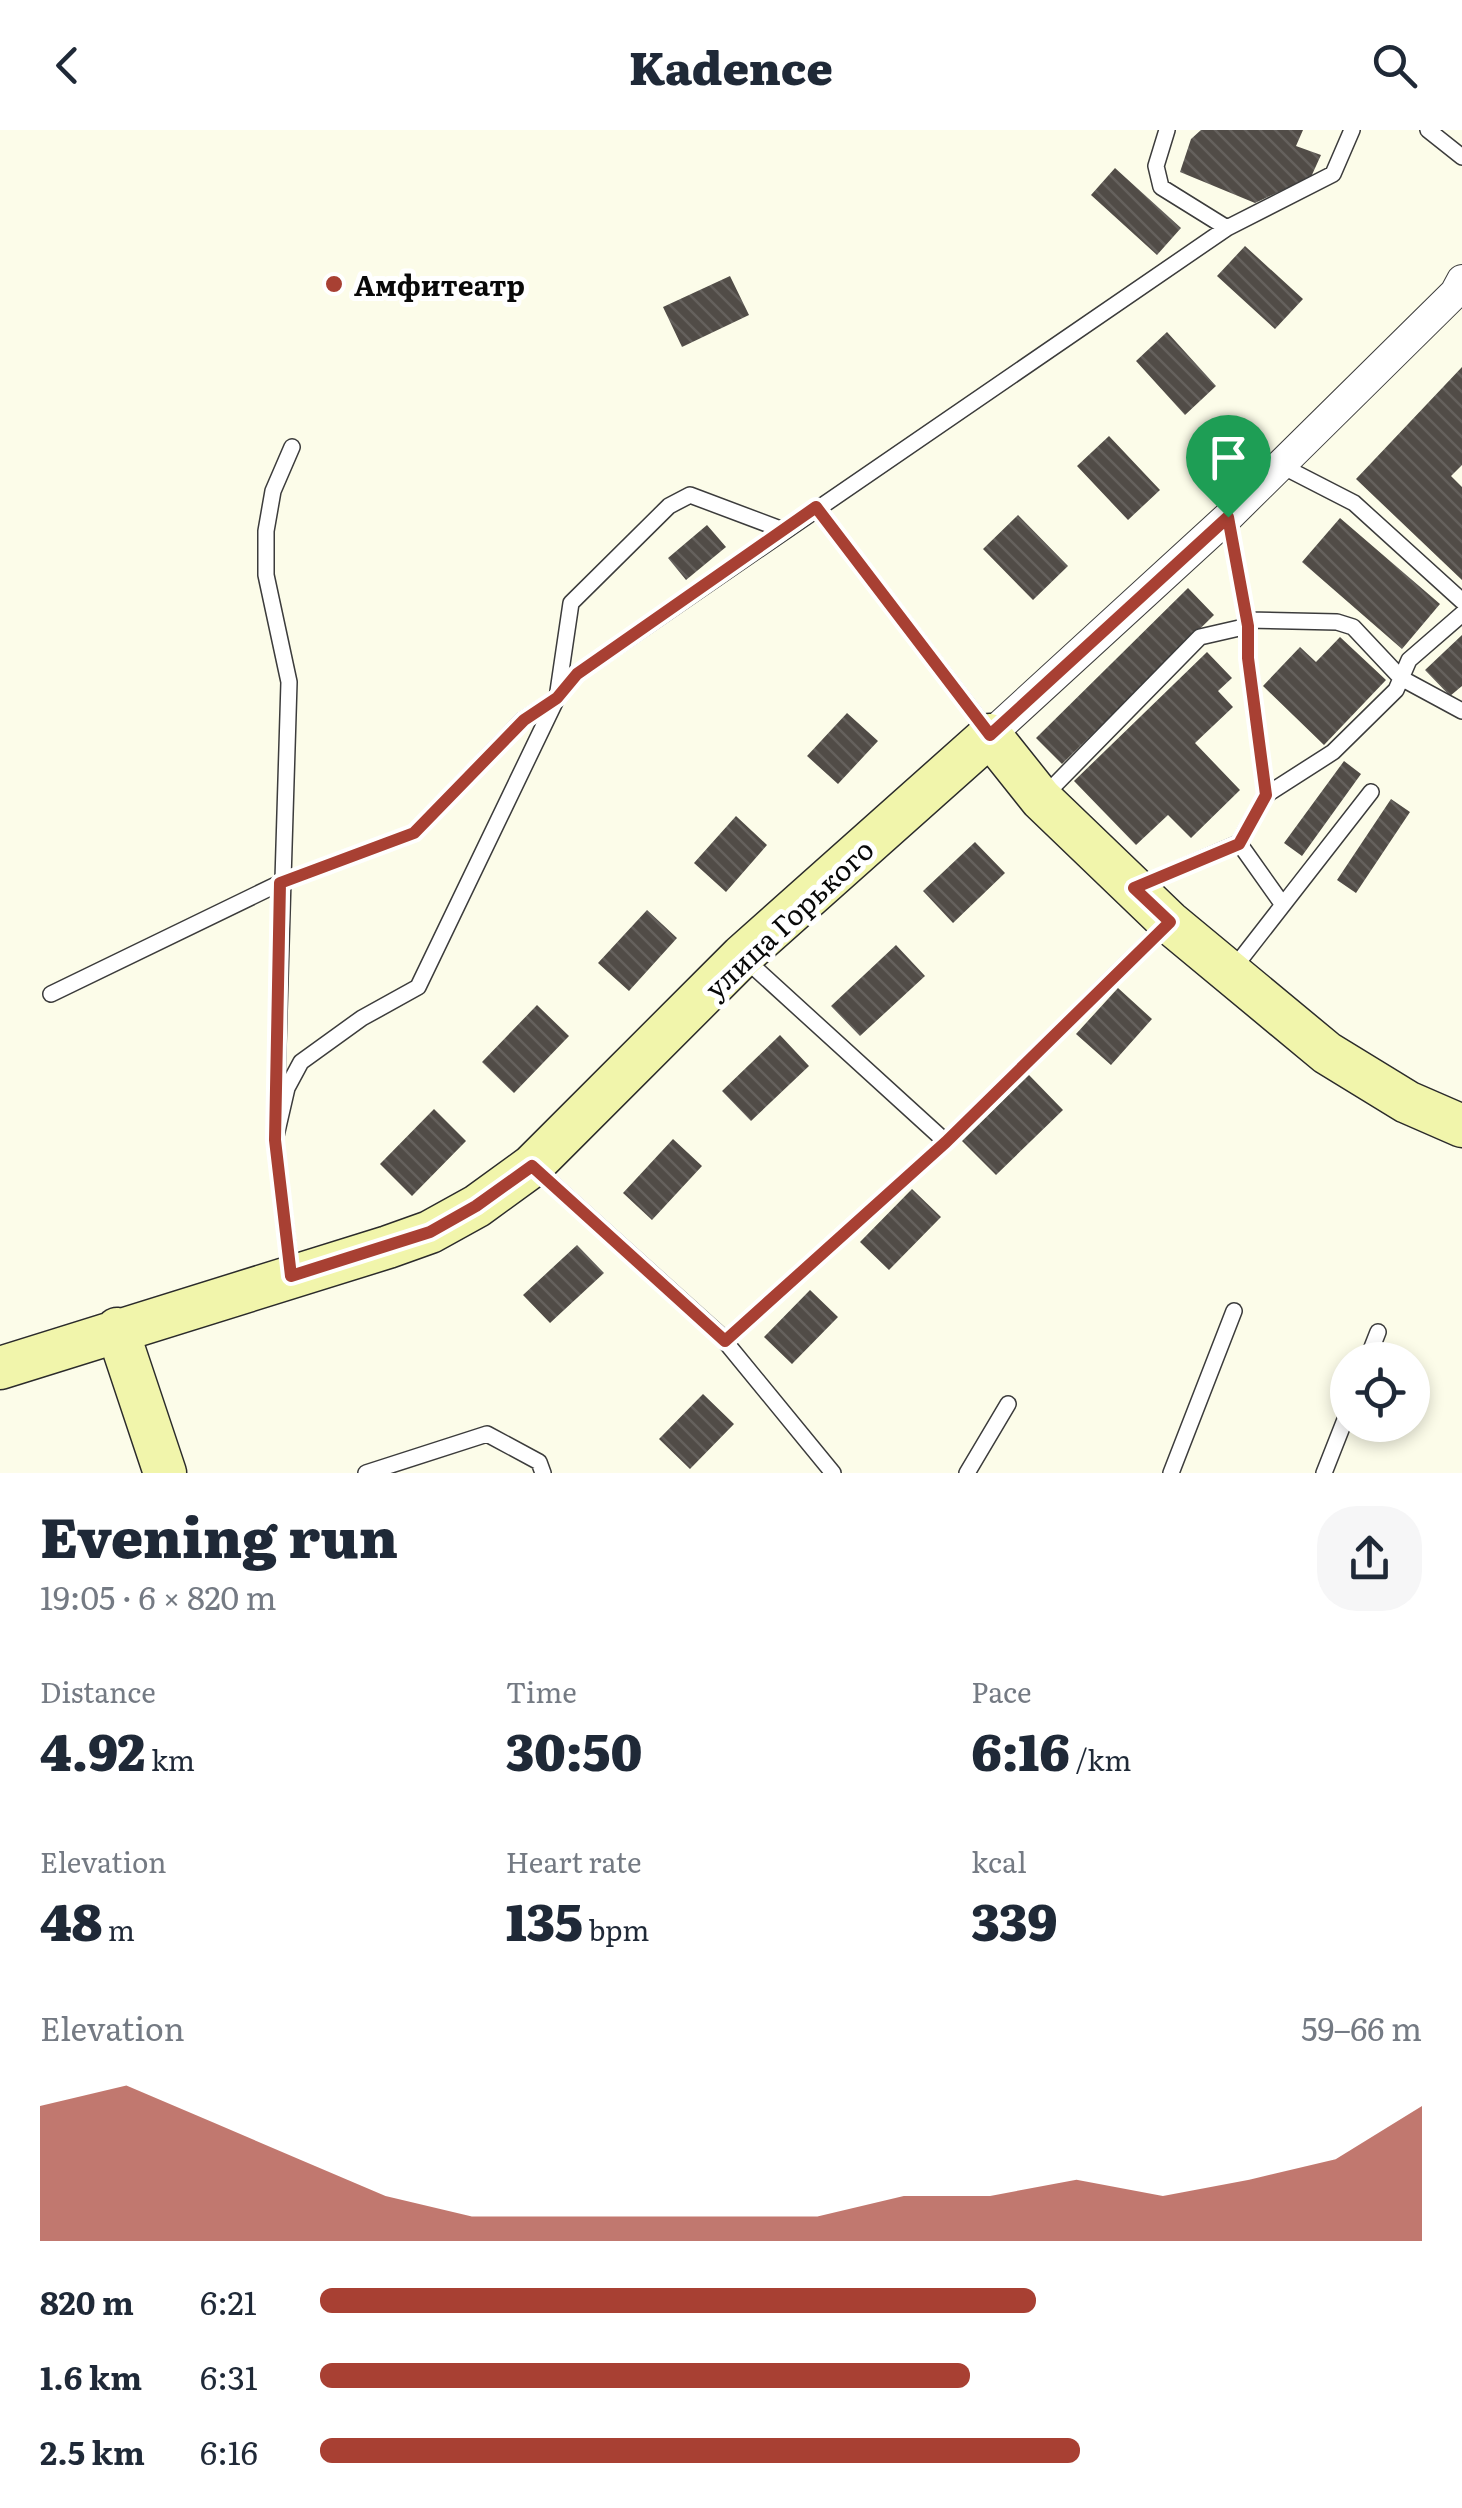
<!DOCTYPE html>
<html lang="en">
<head>
<meta charset="utf-8">
<style>
	body { margin:0; font-family:Literata,serif; background:#f6f6f7; color:#1f2937; height:100vh; display:flex; flex-direction:column; font-size:38px; white-space:nowrap }
	* { box-sizing:border-box; margin:0 }
	p { font-size:32px; color:#747a83 }
	.icon { flex:none; width:55px; height:55px; fill:none; stroke:currentColor; stroke-width:2; stroke-linecap:round; stroke-linejoin:round }
	.map { position:relative; height:1343px; overflow:hidden }
	.drawer { display:flex; flex-direction:column; background:#fff; flex:1 }
	.drawer>* { flex:none }
	.tools { position:absolute; left:1330px; top:1212px; display:grid; gap:20px }
	.tools a { display:grid; place-items:center; width:100px; height:100px; border-radius:50%; background:#fff; box-shadow:0 5px 15px #0003; font-size:50px }
	.pin { position:absolute; display:grid; place-items:center; width:85px; height:85px; color:#fff; margin:-102px -42px; border-radius:50% 50% 50% 0; rotate:-45deg; box-shadow:0 0 10px #0007 }
	.pin .icon { rotate:45deg }
	.round { display:grid; place-items:center; flex:none; width:105px; height:105px; border-radius:40px; background:#f6f6f7 }
	.headline { display:flex; align-items:center; justify-content:space-between; height:170px; padding:0 40px }
	h1 { font-size:55px; font-weight:800; line-height:75px }
	.metrics { display:grid; grid-template-columns:repeat(3,1fr); gap:15px; height:170px; padding:10px 40px }
	.metrics div { display:grid; align-content:center }
	.metrics b { font-size:50px; font-weight:800 }
	.metrics small { font-size:28px; font-weight:400 }
	.metrics p { font-size:28px }
	.chart { height:280px; padding:20px 40px }
	.chart p { display:flex; justify-content:space-between }
	.chart svg { width:100%; height:180px; margin-top:10px; fill:#a84033; opacity:.7 }
	ul { padding:0 40px; list-style:none; font-size:32px }
	li { display:grid; grid-template-columns:160px 120px 1fr; align-items:center; height:75px }
	li i { height:25px; border-radius:12px; background:#a84033 }
	header { display:flex; justify-content:space-between; align-items:center; height:130px; padding:0 40px; background:#fff; font-size:45px; font-weight:800 }
	.map>svg:first-child { display:block }
</style>
</head>
<body>
<header><svg class="icon" aria-label="back" viewBox="0 0 24 24"><path d="M15 5l-7 7 7 7"/></svg>Kadence<svg class="icon" aria-label="search" viewBox="0 0 24 24"><circle cx="10" cy="10" r="6"/><path d="M15 15l6 6"/></svg></header>
<div class="map">
<svg width="1462" height="1343" viewBox="0 0 1462 1343">
	<defs>
		<pattern id="building-back-hatch" width="6" height="6" patternUnits="userSpaceOnUse" patternTransform="scale(2.5)"><rect width="6" height="6" fill="#514c47"/><path d="M-1 5l2 2M0 0l6 6M5-1l2 2" fill="none" stroke="#65615d"/></pattern>
	</defs>
	<rect width="100%" height="100%" fill="#fcfce9"/>
	<path fill="url(#building-back-hatch)" d="M1201 0H1303L1296 16 1321 25 1311 47 1255 73 1180 42 1191 9Z
		M1115 38 1181 98 1157 125 1091 65Z
		M1245 116 1303 169 1275 199 1217 146Z
		M730 146 749 185 682 217 663 177Z
		M1167 202 1216 256 1185 285 1136 231Z
		M1462 237V335L1451 346 1462 357V450L1356 349Z
		M1109 306 1160 360 1128 390 1077 336Z
		M1018 385 1068 436 1033 470 983 419Z
		M1340 388 1440 474 1402 519 1302 432Z
		M707 395 726 417 686 450 668 428Z
		M1188 458 1214 485 1062 634 1036 608Z
		M1462 505V556L1450 566 1425 540Z
		M1340 507 1386 550 1324 615 1263 556 1300 517 1316 532Z
		M1207 522 1232 548 1218 561 1233 577 1195 613 1240 660 1191 708 1168 685 1136 715 1074 651Z
		M847 583 878 611 838 654 807 626Z
		M1344 631 1361 644 1302 726 1284 713Z
		M1391 669 1410 682 1356 763 1337 750Z
		M736 686 767 715 726 762 694 733Z
		M975 712 1005 743 953 793 923 761Z
		M647 780 677 808 629 861 598 833Z
		M896 815 925 846 860 906 831 876Z
		M1118 858 1152 889 1111 935 1076 904Z
		M537 875 569 906 514 963 482 932Z
		M780 905 809 936 751 991 722 961Z
		M1029 945 1063 980 996 1045 962 1011Z
		M434 979 466 1011 412 1066 380 1034Z
		M673 1009 702 1036 652 1090 623 1063Z
		M912 1059 941 1087 889 1140 860 1112Z
		M577 1115 604 1143 550 1193 523 1165Z
		M810 1160 838 1187 792 1234 764 1207Z
		M703 1264 734 1294 690 1339 659 1309Z"/>
	<g fill="none" stroke-linecap="round" stroke-linejoin="round">
		<defs>
			<path id="lane" d="M1167 0 1156 36 1161 57 1227 98
				M1428 0 1462 27
				M1280 335 1354 373 1462 471
				M816 377 990 604
				M1247 490 1337 492 1353 497 1401 548 1462 581
				M1266 665 1333 622 1396 560 1409 530 1462 484
				M1044 666 1200 507 1248 496
				M1239 713 1283 775
				M1139 756 1239 713 1266 665 1248 528V496L1228 387
				M745 829 946 1012
				M1233 839 1371 662
				M51 864 280 753 414 703 523 590 557 568 571 473 669 376 690 365 783 400
				M276 980 289 552 266 445V401L273 361 292 317
				M535 1038 719 1204 833 1343
				M291 1142 275 1010 287 958 301 932 362 888 418 857 557 568 577 544 1227 98 1333 44 1352 0
				M725 1211 946 1012 1166 795
				M1367 1230 1378 1202
				M366 1343 487 1304 539 1332 543 1343
				M967 1343 1008 1274
				M1171 1343 1234 1181
				M1324 1343 1348 1282"/>
			<path id="street" d="M990 605 1228 387 1455 163 1462 150"/>
			<path id="secondary" d="M117 1199 165 1343
				M0 1238 388 1117 430 1102 477 1076 532 1036 742 826 990 605 1041 669 1169 792 1327 923 1407 972 1462 996"/>
		</defs>
		<use href="#lane" stroke="#3c3c3c" stroke-width="18"/>
		<use href="#street" stroke="#3c3c3c" stroke-width="32"/>
		<use href="#secondary" stroke="#2b2b2b" stroke-width="45"/>
		<use href="#lane" stroke="#fff" stroke-width="15"/>
		<use href="#street" stroke="#fff" stroke-width="30"/>
		<use href="#secondary" stroke="#f1f5ab" stroke-width="42"/>
	</g>
	<g fill="none" stroke-linecap="round" stroke-linejoin="round">
		<defs>
			<path id="route" d="M816 377 990 605 1228 387 1248 496V528L1266 665 1239 714 1134 758 1170 792 946 1012 725 1211 532 1036 476 1076 430 1102 291 1146 275 1010 280 753 414 703 524 590 557 568 577 544Z"/>
		</defs>
		<use href="#route" stroke="#fff" stroke-width="20"/>
		<use href="#route" stroke="#a84033" stroke-width="12"/>
	</g>
	<circle fill="#a84033" stroke="#fff" stroke-width="4" cx="334" cy="154" r="10"/>
	<g text-anchor="middle" dominant-baseline="central" stroke-width="10" stroke-linejoin="round" paint-order="stroke">
		<g font-size="28" font-weight="bold" fill="#090909" stroke="#fff" text-anchor="start">
			<text x="354" y="154">Амфитеатр</text>
		</g>
		<g font-size="28" fill="#090909" stroke="#fff">
			<text transform="translate(788 788) rotate(-43)">улица Горького</text>
		</g>
	</g>
</svg>
<div class="tools">
<a><svg class="icon" aria-label="locate" viewBox="0 0 24 24"><circle cx="12" cy="12" r="6"/><path d="M12 2v4M12 18v4M2 12h4M18 12h4"/></svg></a>
</div>
<div class="pin" style="left:1228px;top:387px;background:#1e9e55"><svg class="icon" aria-label="arrive" viewBox="0 0 24 24"><path d="M6 21V4h12l-3 4 3 4H6"/></svg></div>
</div>
<section class="drawer">
<div class="headline"><div><h1>Evening run</h1><p>19:05 · 6 × 820 m</p></div><a class="round"><svg class="icon" aria-label="share" viewBox="0 0 24 24"><path d="M12 15V3M7 8l5-5 5 5M5 13v7h14v-7"/></svg></a></div>
<div class="metrics">
<div><p>Distance</p><b>4.92<small> km</small></b></div>
<div><p>Time</p><b>30:50</b></div>
<div><p>Pace</p><b>6:16<small> /km</small></b></div>
</div>
<div class="metrics">
<div><p>Elevation</p><b>48<small> m</small></b></div>
<div><p>Heart rate</p><b>135<small> bpm</small></b></div>
<div><p>kcal</p><b>339</b></div>
</div>
<div class="chart"><p><span>Elevation</span>59–66 m</p>
<svg viewBox="0 0 160 44" preserveAspectRatio="none"><path d="M0 44V11L10 6L20 15L30 24L40 33L50 38L60 38L70 38L80 38L90 38L100 33L110 33L120 29L130 33L140 29L150 24L160 11V44z"/></svg>
</div>
<ul>
<li><b>820 m</b>6:21<i style="width:65%"></i></li>
<li><b>1.6 km</b>6:31<i style="width:59%"></i></li>
<li><b>2.5 km</b>6:16<i style="width:69%"></i></li>
</ul>
</section>
</body>
</html>
